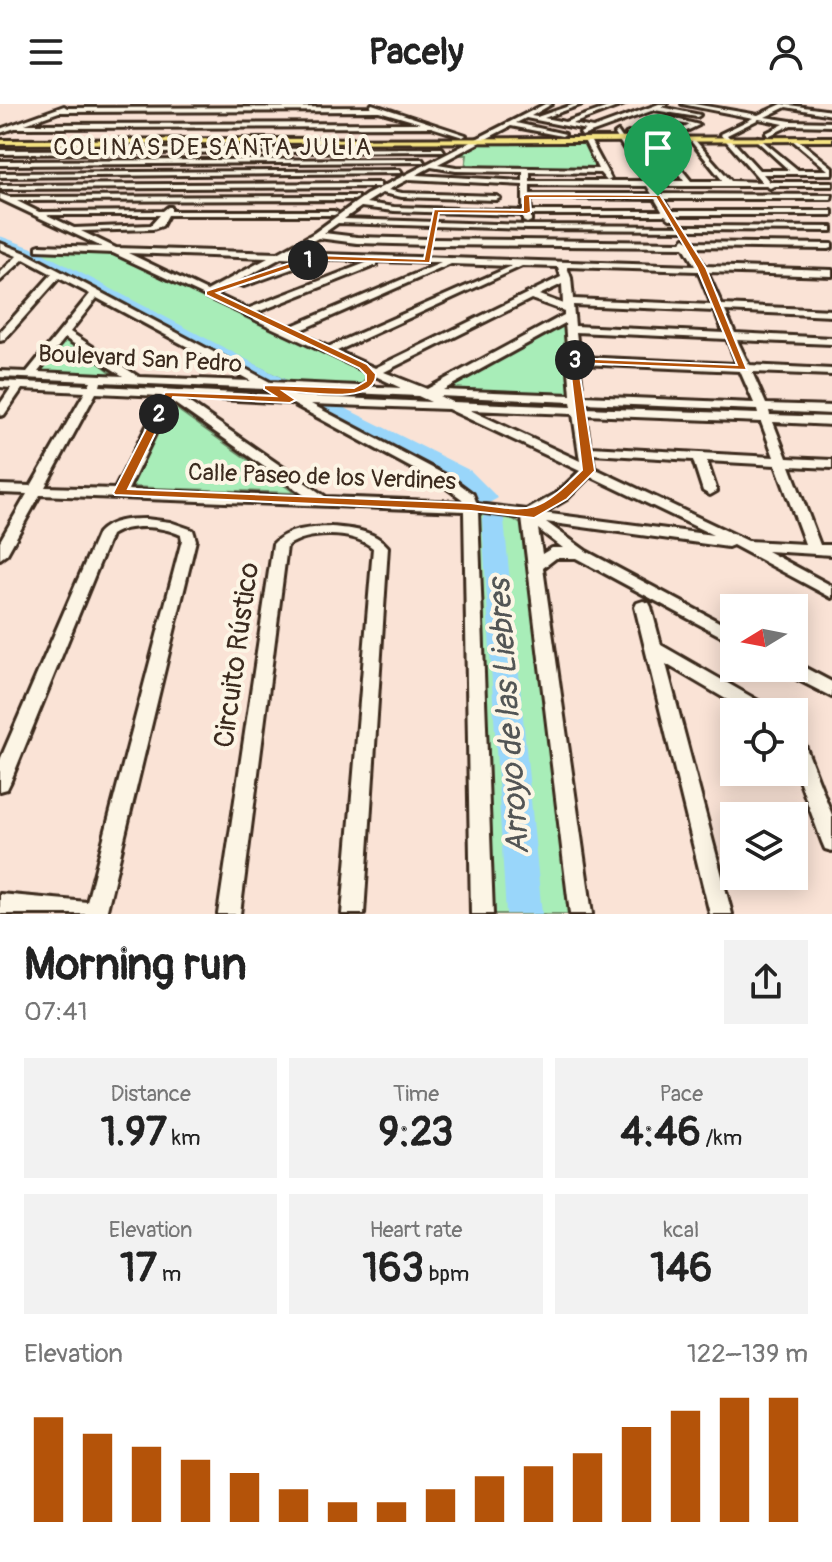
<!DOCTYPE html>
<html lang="en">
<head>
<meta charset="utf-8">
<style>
	body { margin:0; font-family:Pangolin,sans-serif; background:#f2f2f2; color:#222; height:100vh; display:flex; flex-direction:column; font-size:30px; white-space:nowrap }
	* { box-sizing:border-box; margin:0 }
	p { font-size:26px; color:#767676 }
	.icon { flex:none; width:44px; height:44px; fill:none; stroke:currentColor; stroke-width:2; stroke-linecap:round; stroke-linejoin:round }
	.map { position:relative; height:810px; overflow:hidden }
	.details { display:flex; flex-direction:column; background:#fff; flex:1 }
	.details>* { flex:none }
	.needle { width:52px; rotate:260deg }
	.tools { position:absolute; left:720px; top:490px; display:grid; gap:16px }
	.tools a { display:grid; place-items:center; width:88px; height:88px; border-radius:0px; background:#fff; box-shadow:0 4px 20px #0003; font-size:40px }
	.pin { position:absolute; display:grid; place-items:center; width:68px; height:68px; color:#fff; margin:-82px -34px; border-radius:50% 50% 50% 0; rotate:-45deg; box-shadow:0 0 8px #0007 }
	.pin .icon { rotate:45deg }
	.km { position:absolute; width:40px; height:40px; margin:-20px; border-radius:50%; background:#222; color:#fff; font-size:22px; line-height:40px; text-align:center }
	.round { display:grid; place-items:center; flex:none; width:84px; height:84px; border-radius:0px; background:#f2f2f2 }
	.head { display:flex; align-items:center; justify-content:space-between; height:136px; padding:0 24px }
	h1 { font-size:44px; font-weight:800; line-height:60px }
	.figures { display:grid; grid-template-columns:repeat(3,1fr); gap:12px; height:136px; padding:8px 24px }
	.figures div { display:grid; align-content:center; border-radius:0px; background:#f2f2f2; text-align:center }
	.figures b { font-size:40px; font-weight:800 }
	.figures small { font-size:22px; font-weight:400 }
	.figures p { font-size:22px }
	.chart { height:224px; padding:16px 24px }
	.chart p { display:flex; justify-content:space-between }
	.chart svg { width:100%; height:144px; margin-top:8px; stroke:#b45309; stroke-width:6 }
	header { display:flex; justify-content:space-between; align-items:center; height:104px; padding:0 24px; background:#fff; font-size:36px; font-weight:800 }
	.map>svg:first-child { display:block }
</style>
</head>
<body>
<header><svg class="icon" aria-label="menu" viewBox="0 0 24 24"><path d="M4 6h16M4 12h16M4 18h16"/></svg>Pacely<svg class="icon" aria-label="person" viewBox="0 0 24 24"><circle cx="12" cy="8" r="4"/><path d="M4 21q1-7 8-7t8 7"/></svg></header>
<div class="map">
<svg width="832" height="810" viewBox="0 0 832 810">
	<rect width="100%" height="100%" fill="#fae3d6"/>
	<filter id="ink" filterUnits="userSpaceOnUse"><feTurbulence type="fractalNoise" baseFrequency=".0125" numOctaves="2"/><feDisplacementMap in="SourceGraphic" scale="16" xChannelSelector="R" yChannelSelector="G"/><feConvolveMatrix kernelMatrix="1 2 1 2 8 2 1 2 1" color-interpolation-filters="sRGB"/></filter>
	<g filter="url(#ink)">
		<path fill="#a8edb8" stroke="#728c6b" stroke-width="2" d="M480 37H584L597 64H465L467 51H456Z
			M37 144 113 149 359 263 368 270 361 282 288 278 33 148Z
			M569 216 575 290 445 286Z
			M65 232 117 273 38 269Z
			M168 299 295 389 129 383Z
			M484 408 505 410 524 422 572 810H493L481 461 476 412Z"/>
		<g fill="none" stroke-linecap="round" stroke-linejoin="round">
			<path fill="#99d6fa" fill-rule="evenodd" d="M0 132 35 145 288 277 279 282 273 281 25 151 0 141Z
				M325 294 471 367 498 394 487 400 479 399 457 375 318 304 316 300Z
				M493 408 501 410 504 415 542 810H506L482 415 485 410Z"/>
			<defs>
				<path id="minor" d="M372 0 466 31 463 33 431 23 15 24 0 29V25L64 2 67 4 370 3ZM379 7 420 19 25 20 59 8Z
					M545 0H552L531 12 537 13 575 0H583L544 14 565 18 617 0H625L572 20 593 24 659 0H667L661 3 700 11 697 13 654 6 582 32 580 29 586 26 526 14 516 19 565 30 562 32 511 22 438 60 456 63 598 65 584 36 587 34 590 36 611 75 607 77H644L615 30 618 28 651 77H684L653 36 656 34 691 77H723L690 36 693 34 731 77 762 78 720 30 753 14 682 0H694L758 11 782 0 832 7V11L786 3 765 13 791 17 832 18V22L791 21 768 32 766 29 784 20 759 15 727 31 759 66H789L756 36 758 33 798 66H828L791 35 796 34 832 63V70H763L770 78H832V82H774L770 84 766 82H654L659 90 832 91 831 95H662L670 107H832V111H673V115H670L665 111H531V117L527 119 523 117V111L394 107 361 103 344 115 527 121 832 123V127L527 125 338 119 324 129 357 133 430 135 681 138 685 134 690 138 832 140V144L829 145 693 143 704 162 832 166V172L707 168 722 201 832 206V212L725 207 735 229 832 234V240L737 236 749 261 832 265V271L752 268 766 300 832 302V310L769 307 770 311 832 313V321L773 318 787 354 832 356V364L790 362 820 441H832V451L767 447 832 482V494L733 441 728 443 546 418 586 447 734 526V539L576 454H556L543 464 592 810H570L522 414 478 408 493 810H471L464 407 40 391 7 450 0 455V437L27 390 0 389V381L31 382 85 288 22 285 4 311 0 312V300L11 284 0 283V277L89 281 91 277 0 273V267L27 268 90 190 59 174 4 236 0 237V228L52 170 24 155 0 177V169L17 152 0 145V139L26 149 270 278 401 284 113 149 37 146V142L40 141 102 143 0 95V90L9 93 357 92 358 94 354 96 17 97 39 108 163 107 168 103H171V107H334L338 109 334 111H168L162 122 153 125 81 127 116 144 278 149 314 129 366 91ZM431 63 456 67 523 68V77L416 71ZM530 68 600 69 607 77H530ZM409 75 523 81V107L394 103 366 99 382 89 402 93 496 96 500 94 496 92 402 89 388 86ZM530 81 647 82 652 90H530ZM530 94 655 95 662 107H531ZM47 111H160L151 121 74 124ZM318 134 357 139 430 141 684 143 695 162 290 149ZM128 149 268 154 207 187ZM281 154 303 155 236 180 244 182 311 158 312 155 371 157 247 205 215 190ZM377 157 441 159 287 224 255 209 377 161ZM451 160 512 162 328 243 296 228ZM522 162 558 163 561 173 375 264 337 247ZM567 163 698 167 712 201 573 195 571 174ZM562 180 563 200 539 191ZM97 194 251 277 139 273 70 228ZM531 195 564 207V211L427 285 384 268ZM573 201 715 207 724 229 575 222ZM565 219 571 291 443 286ZM576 228 727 235 737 260 579 253ZM65 234 123 272 38 268ZM579 260 740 267 754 299 583 292ZM101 278 265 285 276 291 100 282ZM284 286 418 292 431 298 296 292ZM96 289 162 292 115 385 45 383ZM439 292 571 298 572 303 452 298ZM181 293 291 299 443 381 462 395 463 398 326 393ZM171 297 307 393 128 386ZM583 299 757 306 758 310 584 304ZM311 300 448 305 580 367 557 389 527 406 477 400 473 390 453 375ZM470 306 573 310 580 357ZM585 311 761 318 774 353 590 343ZM592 350 693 356 703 387 710 391 717 387 707 357 776 361 805 440 748 437 594 364ZM590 372 713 431 543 409 567 395ZM538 425 563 444H552L542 450Z
					M668 13 699 21 676 32 674 29 690 21 668 17 631 31 626 30Z
					M442 44 444 47 0 50V46Z
					M422 55 424 58 0 61V57Z
					M400 66 402 69 0 73V69Z
					M377 79H380V83L0 85V81Z
					M146 415 170 418 193 426 196 436 106 810H0V790L87 798 182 436 181 431C162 422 130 419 111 431L10 679 7 685 0 687V656L98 429C110 416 128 415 146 415Z
					M331 423C352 425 374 426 388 443L364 810H342L373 444C354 427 308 427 287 442L240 810H218L273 440C287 424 311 424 331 423Z
					M643 497 649 499 651 503 661 541 769 603 772 608H748L666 560 732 810H710L635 503 637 499Z
					M794 558 832 578V593L785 569 782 564H794Z
					M794 628 801 631 803 636 832 711V747L825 745 822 738 794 662Z"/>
				<path id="major" d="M832 33V37L0 40V36Z"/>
			</defs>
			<use href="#minor" stroke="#3b2a1e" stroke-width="6"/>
			<use href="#major" stroke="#3b2a1e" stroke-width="6"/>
			<use href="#minor" fill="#fcf5e5" fill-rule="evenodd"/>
			<use href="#major" fill="#f5e382" fill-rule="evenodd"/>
		</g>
	</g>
	<path fill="#b45309" stroke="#fff" stroke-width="2" fill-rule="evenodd" d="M526 90 660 91 706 164 747 266 578 259 595 367 567 395 534 414 471 407 115 391 113 389 165 288 275 292 264 285V281L354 284 366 277V271L359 264 206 191V187L314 151 424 155 434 105 523 106V92ZM530 94H656L697 164 737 261 569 254 582 366C536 411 533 408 471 399L128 385 173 293 290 299 296 296 283 287C305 288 376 302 376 270L367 260 217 189 315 156 430 159 439 109 527 110 531 108Z"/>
	<g text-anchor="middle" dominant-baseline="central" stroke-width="8" stroke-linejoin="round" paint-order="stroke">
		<g font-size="24" letter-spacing="2" fill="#3b2a1e" stroke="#fcf5e5">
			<text x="213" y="43">COLINAS DE SANTA JULIA</text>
		</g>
		<g font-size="24" fill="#3b2a1e" stroke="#fcf5e5">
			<text transform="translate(140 255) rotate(3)">Boulevard San Pedro</text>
			<text transform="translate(322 373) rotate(2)">Calle Paseo de los Verdines</text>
		</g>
		<g font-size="28" fill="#3b2a1e" stroke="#fcf5e5">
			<text transform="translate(237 551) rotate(-82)">Circuito Rústico</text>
		</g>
		<g font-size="32" font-style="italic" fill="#525555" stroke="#fcf5e5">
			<text transform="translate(509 613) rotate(-94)">Arroyo de las Liebres</text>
		</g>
	</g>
</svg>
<div class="tools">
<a><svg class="needle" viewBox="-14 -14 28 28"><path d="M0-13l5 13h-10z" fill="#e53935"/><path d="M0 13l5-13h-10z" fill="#767676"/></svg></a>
<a><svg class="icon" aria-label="locate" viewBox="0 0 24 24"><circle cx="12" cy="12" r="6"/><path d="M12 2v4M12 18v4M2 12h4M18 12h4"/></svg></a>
<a><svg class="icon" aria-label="layers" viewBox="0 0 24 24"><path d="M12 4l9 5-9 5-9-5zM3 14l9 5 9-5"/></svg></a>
</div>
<div class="pin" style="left:658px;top:92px;background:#1e9e55"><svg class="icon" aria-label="arrive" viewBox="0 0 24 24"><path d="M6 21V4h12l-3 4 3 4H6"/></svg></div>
<b class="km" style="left:308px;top:156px">1</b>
<b class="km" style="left:159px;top:310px">2</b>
<b class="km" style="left:575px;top:256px">3</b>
</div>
<section class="details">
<div class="head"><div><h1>Morning run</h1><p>07:41</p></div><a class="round"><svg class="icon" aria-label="share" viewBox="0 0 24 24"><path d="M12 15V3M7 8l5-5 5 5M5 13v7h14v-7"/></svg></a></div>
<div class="figures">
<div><p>Distance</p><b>1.97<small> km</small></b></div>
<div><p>Time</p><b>9:23</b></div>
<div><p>Pace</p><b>4:46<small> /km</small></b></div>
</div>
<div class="figures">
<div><p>Elevation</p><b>17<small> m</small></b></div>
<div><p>Heart rate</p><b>163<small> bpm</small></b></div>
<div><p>kcal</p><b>146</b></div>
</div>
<div class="chart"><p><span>Elevation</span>122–139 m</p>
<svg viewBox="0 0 160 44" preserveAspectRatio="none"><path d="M5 44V12M15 44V17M25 44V21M35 44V25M45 44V29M55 44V34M65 44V38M75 44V38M85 44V34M95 44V30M105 44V27M115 44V23M125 44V15M135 44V10M145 44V6M155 44V6"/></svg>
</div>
</section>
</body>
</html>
